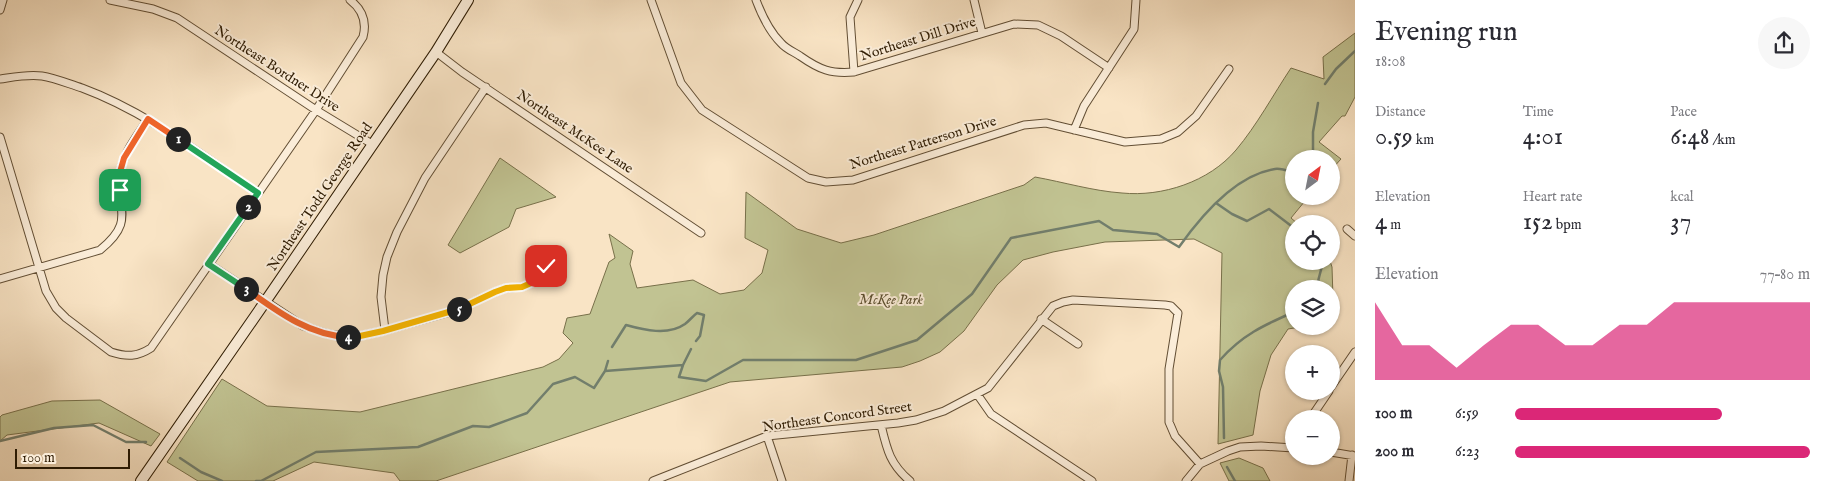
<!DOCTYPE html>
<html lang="en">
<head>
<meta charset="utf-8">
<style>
	body { margin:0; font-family:"IM FELL English",serif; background:#f7f7f7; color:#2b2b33; height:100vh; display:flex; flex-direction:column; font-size:19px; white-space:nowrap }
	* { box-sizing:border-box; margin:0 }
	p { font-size:16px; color:#7c7c81 }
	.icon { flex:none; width:28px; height:28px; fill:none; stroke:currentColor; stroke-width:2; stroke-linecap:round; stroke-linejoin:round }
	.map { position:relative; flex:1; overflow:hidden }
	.side { display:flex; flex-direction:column; background:#fff; width:475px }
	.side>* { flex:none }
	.needle { width:32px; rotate:32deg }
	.tools { position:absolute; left:1285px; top:150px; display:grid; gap:10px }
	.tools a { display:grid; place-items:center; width:55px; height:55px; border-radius:50%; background:#fff; box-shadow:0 1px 4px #0004; font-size:25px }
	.scale { position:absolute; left:15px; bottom:12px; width:115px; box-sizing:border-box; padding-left:5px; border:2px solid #2f1c03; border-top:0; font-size:14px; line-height:18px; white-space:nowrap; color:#2f1c03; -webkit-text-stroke:4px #fbedd9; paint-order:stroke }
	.pin { position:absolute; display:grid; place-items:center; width:42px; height:42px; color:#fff; margin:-21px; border-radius:10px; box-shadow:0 2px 8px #0006 }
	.km { position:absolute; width:25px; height:25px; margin:-12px; border-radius:50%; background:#222; color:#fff; font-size:14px; line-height:25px; text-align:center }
	.round { display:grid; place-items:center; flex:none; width:52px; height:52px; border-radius:26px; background:#f7f7f7 }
	.overview { display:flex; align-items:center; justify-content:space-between; height:85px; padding:0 20px }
	h1 { font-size:28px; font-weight:600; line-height:38px }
	.stats { display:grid; grid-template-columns:repeat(3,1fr); gap:8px; height:85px; padding:5px 20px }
	.stats div { display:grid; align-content:center }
	.stats b { font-size:25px; font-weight:600 }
	.stats small { font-size:14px; font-weight:400 }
	.stats p { font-size:14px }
	.chart { height:140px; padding:10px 20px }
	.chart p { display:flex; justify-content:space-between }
	.chart svg { width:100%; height:90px; margin-top:5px; fill:#db2777; opacity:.7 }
	ul { padding:0 20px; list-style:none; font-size:16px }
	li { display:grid; grid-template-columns:80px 60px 1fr; align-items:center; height:38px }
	li i { height:12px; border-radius:6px; background:#db2777 }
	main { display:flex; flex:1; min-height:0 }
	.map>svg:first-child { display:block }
</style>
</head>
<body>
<main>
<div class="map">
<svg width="1355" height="481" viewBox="0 0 1355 481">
	<rect width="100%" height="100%" fill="#f9e4c5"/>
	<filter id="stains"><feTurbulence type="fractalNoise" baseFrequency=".004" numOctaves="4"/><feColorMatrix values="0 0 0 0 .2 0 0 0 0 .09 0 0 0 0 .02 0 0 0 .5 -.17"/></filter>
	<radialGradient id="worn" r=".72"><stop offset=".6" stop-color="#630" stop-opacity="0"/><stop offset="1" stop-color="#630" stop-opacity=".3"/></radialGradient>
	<path fill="#c1c392" stroke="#78704a" d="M1355 33V97L1345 116H1342L1319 142 1341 159 1331 170V159H1294V196H1309L1291 218 1298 224H1294V261H1330L1332 267 1333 298 1331 301V289H1294V326H1306L1288 329 1271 355 1260 391 1253 435 1218 444 1222 253 1194 239 1105 242 1053 252 1023 260 997 285 964 331 940 352 920 361 902 367 730 382 436 481H400L394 473 314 462 273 481H198L167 462 222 379 267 406 360 412 543 367 559 359 573 343 563 333 567 318 590 314 609 262 615 258 609 234 633 251 630 264 637 288 693 280 720 294 744 290 762 273 768 250 745 238 746 192 797 229 841 243 874 235 1024 185 1035 177C1063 182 1093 191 1122 193 1162 197 1209 182 1236 150 1257 125 1273 95 1291 68L1324 79 1323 57Z
		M500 158 556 197 516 209 509 227 460 253 448 245Z
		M100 400 160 434 151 446 99 423 7 435 0 441V417L2 415 52 401Z
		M1239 458 1263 468 1270 481H1229L1220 463Z"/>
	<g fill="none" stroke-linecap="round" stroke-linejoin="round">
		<path stroke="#727e6c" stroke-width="2.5" d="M1325 84 1336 69 1355 51
			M1313 159V132L1318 103
			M1216 203 1232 214 1247 221 1269 209 1294 228
			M1316 289 1322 266 1319 261
			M612 347 626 325C644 330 668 336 685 324 689 321 693 316 697 313L704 315 700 336 696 341
			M683 365 691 349
			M605 371 608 361
			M1224 438 1223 387 1219 371 1220 360C1242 335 1264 325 1294 312
			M0 441 54 428 93 425 126 442H146
			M180 458 201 472 222 481
			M1227 467 1235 481
			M256 481H261L316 452 418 447 473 426 489 427 527 413 553 384 575 377 594 388 605 371 683 365 679 377 706 381 743 360H856L917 340 972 294 1011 238 1099 221 1113 230 1157 234 1179 247C1201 216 1235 175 1275 169 1281 168 1288 171 1294 173"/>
		<defs>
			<path id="minor" d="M110 0 153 9 177 18 316 110 372 144
				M651 0 681 83 702 110 808 178 826 182 853 180 1024 125 1046 123 1125 142 1161 139 1178 132 1196 116 1229 69
				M756 0C762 16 769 31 781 43 786 49 794 52 800 56 820 70 831 74 854 72L1014 24 1038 25 1061 36 1109 68
				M974 0 982 33
				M0 10 3 0
				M436 52 462 72 701 233
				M854 72 850 17 858 0
				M0 79C14 77 28 74 42 76 55 78 69 84 82 88 147 112 201 155 258 193
				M1074 130 1084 106 1134 29 1136 0
				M0 137 46 291 56 308 66 318 111 352C127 357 137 357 151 348L316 110 363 37C367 22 363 10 350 0
				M1347 229 1355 236
				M209 264 303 326 328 334 350 337 360 336 383 331 454 311 495 292 506 288 522 287 538 280 546 266
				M0 279 100 250C136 221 116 210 120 174 122 154 138 135 148 119
				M1041 319 1078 344
				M385 330 381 297 383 275 387 257 397 232 425 178 486 87
				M1331 387 1355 352
				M977 394 991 414 1092 481
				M1310 419 1329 391
				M881 425C887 450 890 464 910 481
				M767 436 782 481
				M1331 452 1355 456
				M653 481 767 436 898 423 916 420 944 411 988 388 1053 306 1063 302 1073 300 1165 305 1171 306 1178 313 1169 369V422L1175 436 1200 464
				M1186 481 1200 464 1228 451 1240 447 1261 446 1294 448
				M1349 481 1352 455"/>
			<path id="secondary" d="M141 481 265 302 436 52 468 0"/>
		</defs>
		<use href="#minor" stroke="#624e34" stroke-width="9"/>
		<use href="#secondary" stroke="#2f1c03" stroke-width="12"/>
		<use href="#minor" stroke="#fbedd9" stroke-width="7"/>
		<use href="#secondary" stroke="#fbedd9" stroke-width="10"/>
	</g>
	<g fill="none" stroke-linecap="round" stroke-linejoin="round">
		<defs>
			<path id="split-1" d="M120 190V172L124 158 148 119 178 139"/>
			<path id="split-2" d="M178 139 258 193 248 207"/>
			<path id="split-3" d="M246 289 208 264 248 207"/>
			<path id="split-4" d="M246 289C277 311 308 335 348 337"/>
			<path id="split-5" d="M348 337 360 336 383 331 459 309"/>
			<path id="split-6" d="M459 309 495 292 506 288 522 287 538 280 546 266"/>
		</defs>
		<use href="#split-1" stroke="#fff" stroke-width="10"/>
		<use href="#split-2" stroke="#fff" stroke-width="10"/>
		<use href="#split-3" stroke="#fff" stroke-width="10"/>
		<use href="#split-4" stroke="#fff" stroke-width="10"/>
		<use href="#split-5" stroke="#fff" stroke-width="10"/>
		<use href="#split-6" stroke="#fff" stroke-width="10"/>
		<use href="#split-1" stroke="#f0652b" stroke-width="6"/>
		<use href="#split-2" stroke="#22a559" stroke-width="6"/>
		<use href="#split-3" stroke="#22a559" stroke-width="6"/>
		<use href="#split-4" stroke="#f0652b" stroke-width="6"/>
		<use href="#split-5" stroke="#f5b400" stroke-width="6"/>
		<use href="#split-6" stroke="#f5b400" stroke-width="6"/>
	</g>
	<g text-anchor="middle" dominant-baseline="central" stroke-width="4" stroke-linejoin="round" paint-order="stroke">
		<g font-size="14" fill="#2f1c03" stroke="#fbedd9">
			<text transform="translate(918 39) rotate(-17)">Northeast Dill Drive</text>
			<text transform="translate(277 69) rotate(33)">Northeast Bordner Drive</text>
			<text transform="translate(575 132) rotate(34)">Northeast McKee Lane</text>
			<text transform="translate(923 143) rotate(-17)">Northeast Patterson Drive</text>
			<text transform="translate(320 197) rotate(-56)">Northeast Todd George Road</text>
			<text transform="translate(837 417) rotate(-8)">Northeast Concord Street</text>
		</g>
		<g font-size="14" font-style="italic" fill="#5b4e2e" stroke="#fbedd9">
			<text x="891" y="300">McKee Park</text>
		</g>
	</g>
	<rect width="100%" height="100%" filter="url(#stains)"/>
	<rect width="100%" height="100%" fill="url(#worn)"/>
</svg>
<div class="tools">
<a><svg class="needle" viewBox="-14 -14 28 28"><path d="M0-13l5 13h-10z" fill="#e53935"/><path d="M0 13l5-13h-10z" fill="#7c7c81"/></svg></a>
<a><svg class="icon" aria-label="locate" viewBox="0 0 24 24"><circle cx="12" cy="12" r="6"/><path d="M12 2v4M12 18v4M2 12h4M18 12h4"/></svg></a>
<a><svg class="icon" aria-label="layers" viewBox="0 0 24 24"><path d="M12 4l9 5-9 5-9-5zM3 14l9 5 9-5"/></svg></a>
<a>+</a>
<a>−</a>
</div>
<div class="scale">100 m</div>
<div class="pin" style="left:120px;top:190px;background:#1e9e55"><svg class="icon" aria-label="arrive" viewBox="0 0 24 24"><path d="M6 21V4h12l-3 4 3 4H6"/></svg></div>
<div class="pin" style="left:546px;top:266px;background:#d93025"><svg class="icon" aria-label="check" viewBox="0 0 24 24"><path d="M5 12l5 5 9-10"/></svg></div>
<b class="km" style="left:178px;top:139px">1</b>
<b class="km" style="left:248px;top:207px">2</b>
<b class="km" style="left:246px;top:289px">3</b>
<b class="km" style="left:348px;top:337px">4</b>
<b class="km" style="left:459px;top:309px">5</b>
</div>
<section class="side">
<div class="overview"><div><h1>Evening run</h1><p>18:08</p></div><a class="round"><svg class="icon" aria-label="share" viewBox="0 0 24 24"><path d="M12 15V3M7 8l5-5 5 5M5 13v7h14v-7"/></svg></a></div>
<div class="stats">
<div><p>Distance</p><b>0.59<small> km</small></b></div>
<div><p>Time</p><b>4:01</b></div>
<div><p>Pace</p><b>6:48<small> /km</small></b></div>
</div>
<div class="stats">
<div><p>Elevation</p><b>4<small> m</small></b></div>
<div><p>Heart rate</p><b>152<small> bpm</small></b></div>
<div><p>kcal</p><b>37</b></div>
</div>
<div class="chart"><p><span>Elevation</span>77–80 m</p>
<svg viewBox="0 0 160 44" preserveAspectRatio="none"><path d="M0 44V6L10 27L20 27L30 38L40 27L50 17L60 17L70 27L80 27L90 17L100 17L110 6L120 6L130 6L140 6L150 6L160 6V44z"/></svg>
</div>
<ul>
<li><b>100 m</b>6:59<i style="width:70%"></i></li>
<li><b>200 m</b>6:23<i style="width:100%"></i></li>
</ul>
</section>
</main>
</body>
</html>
